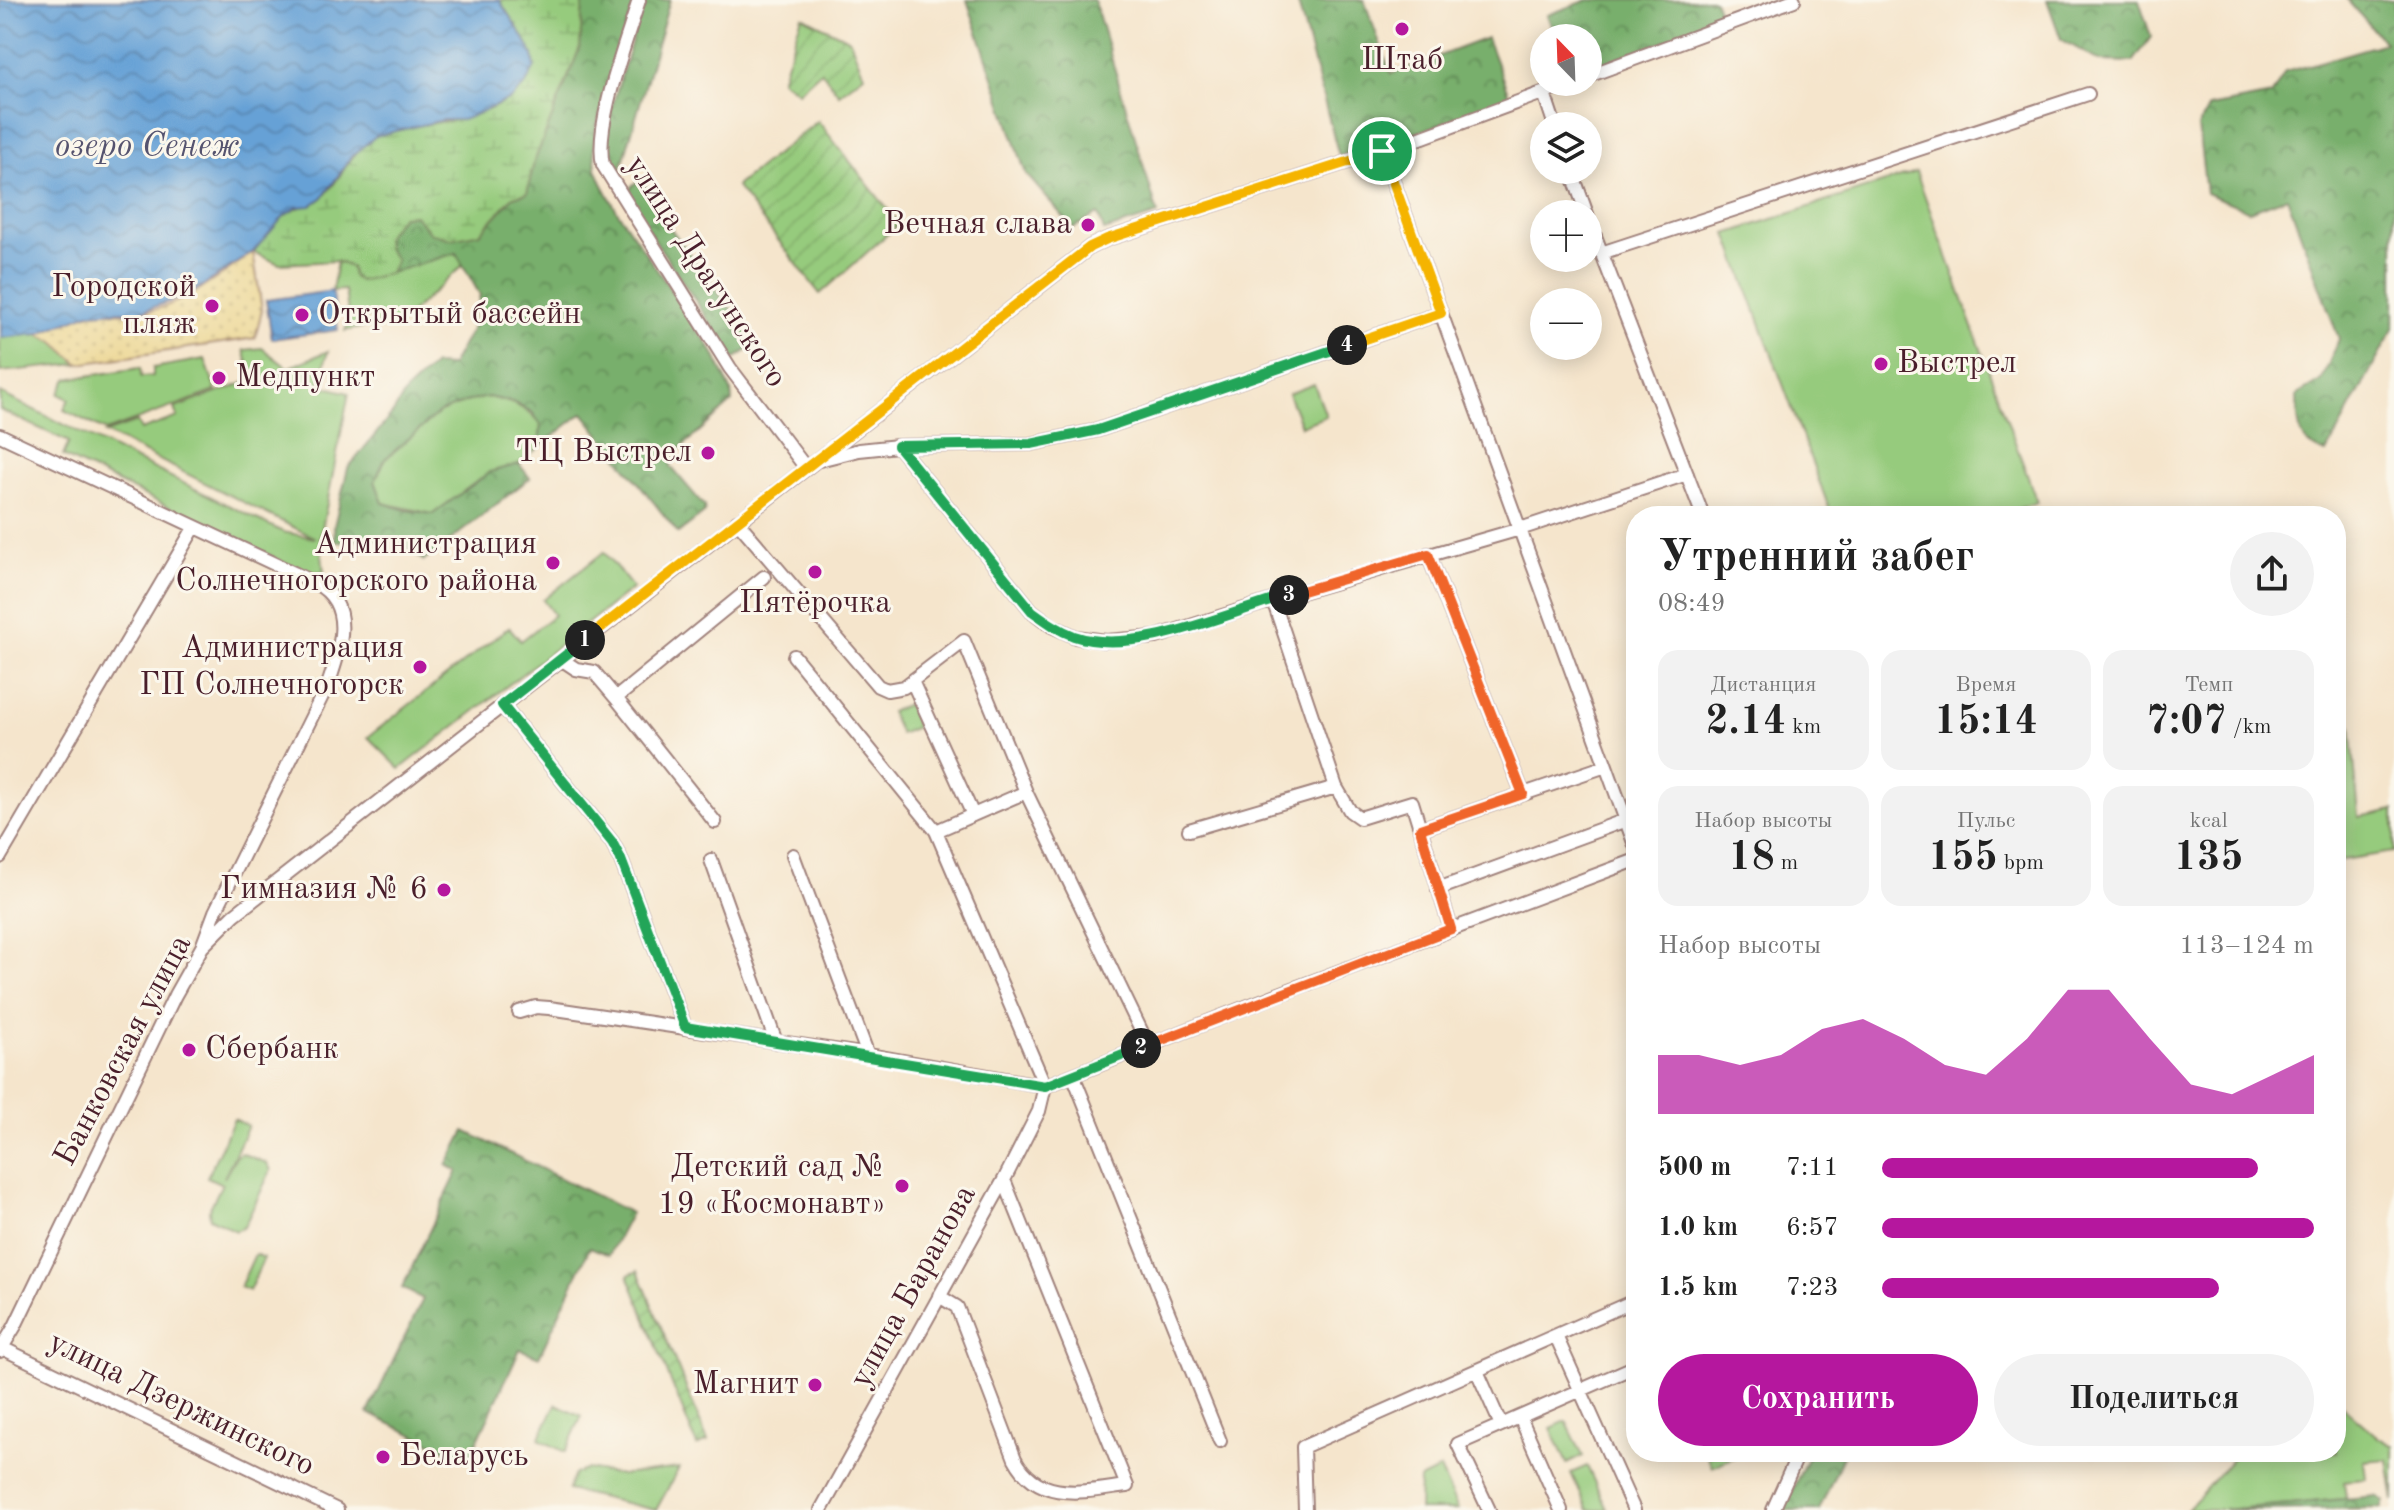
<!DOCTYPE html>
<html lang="ru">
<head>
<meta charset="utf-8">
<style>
	body { margin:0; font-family:"Old Standard TT",serif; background:#f2f2f2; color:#222; height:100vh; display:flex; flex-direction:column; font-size:30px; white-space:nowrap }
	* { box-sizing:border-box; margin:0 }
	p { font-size:26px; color:#767676 }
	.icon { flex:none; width:44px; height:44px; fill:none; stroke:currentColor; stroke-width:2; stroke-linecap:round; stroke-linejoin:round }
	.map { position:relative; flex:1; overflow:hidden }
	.side { position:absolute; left:1626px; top:506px; width:720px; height:956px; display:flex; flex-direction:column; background:#fff; border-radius:32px; box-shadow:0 4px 20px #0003 }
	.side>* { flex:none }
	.needle { width:52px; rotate:337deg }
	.controls { position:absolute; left:1530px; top:24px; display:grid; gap:16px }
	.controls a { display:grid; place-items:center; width:72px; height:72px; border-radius:50%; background:#fff; box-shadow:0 4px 20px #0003; font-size:40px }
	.pin { position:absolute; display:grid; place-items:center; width:68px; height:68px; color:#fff; margin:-34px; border:4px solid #fff; border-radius:50%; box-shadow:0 2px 8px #0007 }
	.km { position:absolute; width:40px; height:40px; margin:-20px; border-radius:50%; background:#222; color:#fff; font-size:22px; line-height:40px; text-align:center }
	.round { display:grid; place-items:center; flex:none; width:84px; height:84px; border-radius:42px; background:#f2f2f2 }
	.headline { display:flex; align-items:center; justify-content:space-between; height:136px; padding:0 32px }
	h1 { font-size:44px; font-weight:700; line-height:60px }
	.figures { display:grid; grid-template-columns:repeat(3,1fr); gap:12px; height:136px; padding:8px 32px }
	.figures div { display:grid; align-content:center; border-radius:20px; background:#f2f2f2; text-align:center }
	.figures b { font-size:40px; font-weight:700 }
	.figures small { font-size:22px; font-weight:400 }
	.figures p { font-size:22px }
	.chart { height:224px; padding:16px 32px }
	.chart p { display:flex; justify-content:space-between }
	.chart svg { width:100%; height:144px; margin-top:8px; fill:#b5179e; opacity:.7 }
	.action { display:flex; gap:16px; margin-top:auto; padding:16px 32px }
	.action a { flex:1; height:92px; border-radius:48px; background:#b5179e; color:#fff; font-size:32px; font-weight:700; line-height:92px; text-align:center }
	.action a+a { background:#f2f2f2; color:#222 }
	ul { padding:0 32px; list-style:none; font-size:26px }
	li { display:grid; grid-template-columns:128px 96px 1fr; align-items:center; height:60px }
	li i { height:20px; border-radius:10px; background:#b5179e }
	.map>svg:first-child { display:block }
</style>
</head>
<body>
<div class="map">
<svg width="2394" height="1510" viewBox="0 0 2394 1510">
	<defs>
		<pattern id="forest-crowns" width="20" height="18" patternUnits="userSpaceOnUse" patternTransform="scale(2)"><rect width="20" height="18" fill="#78af6c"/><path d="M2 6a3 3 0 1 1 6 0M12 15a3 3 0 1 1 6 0" fill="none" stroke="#648e59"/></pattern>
		<pattern id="wetland-marsh" width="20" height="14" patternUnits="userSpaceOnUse" patternTransform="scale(2)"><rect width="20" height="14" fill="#96cb7d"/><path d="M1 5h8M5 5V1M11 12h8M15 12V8" fill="none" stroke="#83ae6c"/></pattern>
		<pattern id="sand-dots" width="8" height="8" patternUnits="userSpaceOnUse" patternTransform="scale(2)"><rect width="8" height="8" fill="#eeda9e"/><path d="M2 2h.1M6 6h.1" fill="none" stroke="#cebb88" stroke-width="1.8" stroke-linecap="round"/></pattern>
		<pattern id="garden-furrows" width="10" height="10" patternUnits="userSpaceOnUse" patternTransform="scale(2)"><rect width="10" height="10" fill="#96cb7d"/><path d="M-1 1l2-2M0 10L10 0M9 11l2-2" fill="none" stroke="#83ae6c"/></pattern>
		<pattern id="water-waves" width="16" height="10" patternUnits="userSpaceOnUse" patternTransform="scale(2)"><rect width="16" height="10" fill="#66a1d6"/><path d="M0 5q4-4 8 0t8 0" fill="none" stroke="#5683ae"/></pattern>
	</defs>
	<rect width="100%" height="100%" fill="#fbf7ec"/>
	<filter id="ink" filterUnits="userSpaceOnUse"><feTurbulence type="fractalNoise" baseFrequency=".0125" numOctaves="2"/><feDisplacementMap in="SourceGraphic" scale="16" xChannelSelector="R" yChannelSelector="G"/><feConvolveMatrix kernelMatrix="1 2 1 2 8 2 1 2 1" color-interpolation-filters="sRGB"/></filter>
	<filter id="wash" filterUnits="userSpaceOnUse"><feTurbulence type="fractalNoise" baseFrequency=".006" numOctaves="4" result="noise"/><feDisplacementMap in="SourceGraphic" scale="32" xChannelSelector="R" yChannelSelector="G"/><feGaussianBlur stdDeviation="1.8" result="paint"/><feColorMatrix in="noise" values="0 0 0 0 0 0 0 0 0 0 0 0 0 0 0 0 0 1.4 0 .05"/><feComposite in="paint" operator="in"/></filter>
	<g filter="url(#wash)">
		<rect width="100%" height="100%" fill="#f5e5cc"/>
		<path fill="#96cb7d" stroke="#707554" stroke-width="2" d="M1916 172 2037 502 1999 516H1832L1727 234Z
			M456 252 463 265 398 325 375 326 373 316 364 317 365 327 345 331 349 320 345 290 332 291 337 261 351 267 360 281Z
			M38 334 53 341 79 364 0 372V338Z
			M262 348 288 368 328 351 319 385 349 393 320 539 324 572 308 574 63 456 69 442 0 410V393L283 532 315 538 105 433 137 422 141 430 178 417 175 408 253 380 244 350Z
			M205 359 216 391 106 431 64 410 69 399 59 394 67 379 140 368 141 377 153 376V368Z
			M1314 384 1326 416 1301 426 1288 394Z
			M488 397C510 402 527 406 541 425L539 447 519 464 490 472 433 514 383 503 375 481 385 459 440 412 465 402Z
			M604 552 633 588 400 769 368 737 509 627 521 641 554 615 543 600Z
			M907 704 917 727 900 734 890 712Z
			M2351 725 2359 817 2394 810V852L2336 861V730Z
			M234 1119 248 1126 224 1178 236 1156 241 1153 267 1163 271 1170 244 1227 236 1231 210 1218 209 1210 222 1184 207 1177Z
			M255 1254 264 1258 249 1291 240 1287Z
			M2336 1401 2379 1438 2394 1446V1502L2388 1459 2364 1461 2366 1479 2344 1481 2346 1499 2223 1510H2187L2238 1452H2336Z
			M556 1404 582 1416 565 1452 539 1439Z
			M1566 1421 1583 1456 1567 1464 1551 1428Z
			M1705 1452H1743V1453L1712 1467Z
			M1587 1466 1607 1509 1605 1510H1588L1571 1473Z
			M679 1468 656 1510 568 1490 574 1474 587 1469 621 1475Z
			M1440 1469 1458 1510H1419L1420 1479Z"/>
		<path fill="url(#forest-crowns)" stroke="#61674c" stroke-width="2" d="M583 0H635L596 128 594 149 596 168 602 183 617 211 713 352 731 390 732 402 671 457V467L705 507 704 513 678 533 583 413 539 447 541 425 532 412 512 402 488 397 465 402 440 412 385 459 375 481 383 503 406 510 433 514 490 472 519 464 530 478 424 561 393 538 335 542 334 526 348 468 393 413 407 390 434 365 451 366 475 323 480 295 456 253 390 273 396 260 388 250 385 237 402 216 415 215 431 233H480L513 197 527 193 534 162 580 47Z
			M644 0H670L617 183 604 154 611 110Z
			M967 0H1094L1158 214 1104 231 1098 214 1073 228 1026 174Z
			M1297 0H1364L1391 74 1487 38 1510 98 1405 137 1339 156Z
			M1588 0H1714L1722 20 1588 69V38H1556L1547 15Z
			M2047 0H2139L2151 37 2133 62 2099 61 2061 39Z
			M2347 0H2394V328L2326 453C2295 443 2298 422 2297 395L2322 380 2339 339 2287 197 2250 211 2206 193 2198 127 2209 107 2272 95 2285 72 2385 43Z
			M639 181 645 185 671 229 751 336 748 350 734 359 629 201C627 192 631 184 639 181Z
			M465 1131 631 1213 609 1255 590 1247 539 1357 520 1349 468 1461 368 1413 423 1299 402 1288 458 1171 447 1165Z
			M1810 1452H1845L1819 1510H1783Z
			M2376 1496 2384 1501 2382 1508 2223 1510Z"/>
		<path fill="url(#wetland-marsh)" stroke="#707554" stroke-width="2" d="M499 0H583L580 47 534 162 527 193 513 197 480 233 451 239 431 233 415 215 402 216 385 237 388 250 396 260 390 273 360 281 353 277 351 267 337 261 279 264 253 252C265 238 278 216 296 209 306 204 314 206 323 197 342 178 350 152 374 137 386 130 402 128 415 126 463 119 510 114 535 67L524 38Z"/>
		<path fill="url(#sand-dots)" stroke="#9c7c64" stroke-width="2" d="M253 252 262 310 255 338 79 364 53 341 38 334C54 328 73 317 90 313 105 310 126 314 139 313 182 307 219 277 253 252Z"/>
		<path fill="url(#garden-furrows)" stroke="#707554" stroke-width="2" d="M802 16 850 40 864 75 839 94 821 71 798 92 781 80Z
			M818 121 899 224 820 294 736 186Z
			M638 1271 708 1441 697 1446 628 1275Z"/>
		<path fill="url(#water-waves)" stroke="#586080" stroke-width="2" d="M0 0H499L524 38 533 55 535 67 525 86 511 99 463 120H443L376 136 353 155 323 197 311 206 298 207 284 216 253 252 192 293 137 313 123 311 89 313 38 334 1 338Z
			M332 291 338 330 272 339 266 300Z"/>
	</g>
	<g filter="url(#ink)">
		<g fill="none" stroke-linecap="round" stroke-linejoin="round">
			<defs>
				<path id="minor" d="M639 0C626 43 594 124 603 165L730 368 806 468
					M1588 76 1794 0
					M1544 93 1555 126
					M1382 151 1636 848
					M1571 170 1587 214
					M1588 218 1703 516
					M1601 253 2088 94
					M0 435 317 584C355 605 340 650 329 682L215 912 203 944
					M898 446 1032 611 1052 626 1076 637 1106 641 1156 637 1280 598 1520 529 1687 474
					M819 460 859 450 898 446 1031 444 1098 430 1441 313
					M737 521 878 686 887 690 904 687 964 641 1026 792 1148 1045
					M1428 554 1523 794
					M1273 600 1336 787 1350 811 1360 818 1412 802 1451 929
					M794 656 936 831 1045 1086
					M561 659 576 669 594 672 616 698 764 577
					M912 681 973 815
					M616 698 715 822
					M502 705 612 842 620 857 685 1027
					M1420 829 1606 766
					M1189 830 1336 787
					M936 831 1026 792
					M793 855 868 1055
					M0 857 194 528
					M711 860 776 1042
					M1438 889 1626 820
					M519 1012 536 1007 549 1008 868 1055 1045 1086
					M1073 1075 1220 1441
					M1045 1086 1277 995 1636 860
					M939 1296 957 1307 1015 1459C1039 1504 1086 1491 1127 1486L1004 1180
					M1556 1336 1634 1510
					M2 1348 337 1510
					M0 1351 15 1326 175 995 202 947 234 915 1090 247 1107 239 1407 143 1572 82
					M1477 1371 1501 1425
					M1520 1417 1561 1510
					M821 1510 1004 1180 1039 1111 1045 1086
					M1305 1510 1303 1447 1636 1300
					M1489 1510 1458 1444 1636 1366
					M1773 1510 1799 1452"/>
			</defs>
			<use href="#minor" stroke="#a0827c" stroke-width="16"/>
			<use href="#minor" stroke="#fff" stroke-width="12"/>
		</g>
	</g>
	<g fill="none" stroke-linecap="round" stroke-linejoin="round" filter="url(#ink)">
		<defs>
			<path id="split-1" d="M585 640 1090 247 1107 239 1382 151"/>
			<path id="split-2" d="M585 640 502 705 612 842 620 857 685 1027 1045 1086 1141 1048"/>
			<path id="split-3" d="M1141 1048 1451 929 1420 829 1523 794 1428 554 1289 595"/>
			<path id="split-4" d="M1289 595C1229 612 1135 657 1074 636 1058 630 1046 621 1032 611L898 446 1031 444 1098 430 1347 345"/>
			<path id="split-5" d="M1347 345 1441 313 1382 151"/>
		</defs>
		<use href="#split-1" stroke="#fff" stroke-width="16"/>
		<use href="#split-2" stroke="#fff" stroke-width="16"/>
		<use href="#split-3" stroke="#fff" stroke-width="16"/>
		<use href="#split-4" stroke="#fff" stroke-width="16"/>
		<use href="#split-5" stroke="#fff" stroke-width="16"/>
		<use href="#split-1" stroke="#f5b400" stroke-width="10"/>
		<use href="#split-2" stroke="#22a559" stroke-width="10"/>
		<use href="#split-3" stroke="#f0652b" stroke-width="10"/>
		<use href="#split-4" stroke="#22a559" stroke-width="10"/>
		<use href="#split-5" stroke="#f5b400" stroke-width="10"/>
	</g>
	<g fill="#b5179e" stroke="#fbf7ec" stroke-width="3">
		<circle cx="1402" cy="29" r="8"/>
		<circle cx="1088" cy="225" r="8"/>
		<circle cx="212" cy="306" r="8"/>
		<circle cx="302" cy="315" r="8"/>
		<circle cx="1881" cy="364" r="8"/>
		<circle cx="219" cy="378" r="8"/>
		<circle cx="708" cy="453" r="8"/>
		<circle cx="553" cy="563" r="8"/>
		<circle cx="815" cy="572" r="8"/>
		<circle cx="420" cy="667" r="8"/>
		<circle cx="444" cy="890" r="8"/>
		<circle cx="189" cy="1050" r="8"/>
		<circle cx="902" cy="1186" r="8"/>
		<circle cx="815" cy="1385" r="8"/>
		<circle cx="383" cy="1457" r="8"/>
	</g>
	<g text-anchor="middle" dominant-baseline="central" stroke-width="6" stroke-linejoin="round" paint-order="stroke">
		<g font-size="32" fill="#4a1f2b" stroke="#fbf7ec" text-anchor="end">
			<text x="1402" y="61" text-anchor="middle">Штаб</text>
			<text x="1072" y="225">Вечная слава</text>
			<text x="196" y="288">Городской<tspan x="196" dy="37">пляж</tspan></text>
			<text x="318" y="315" text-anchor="start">Открытый бассейн</text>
			<text x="1897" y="364" text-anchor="start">Выстрел</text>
			<text x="235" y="378" text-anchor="start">Медпункт</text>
			<text x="692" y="453">ТЦ Выстрел</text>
			<text x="537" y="545">Администрация<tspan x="537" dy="37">Солнечногорского района</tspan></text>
			<text x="815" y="604" text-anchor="middle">Пятёрочка</text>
			<text x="404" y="649">Администрация<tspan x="404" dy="37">ГП Солнечногорск</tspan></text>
			<text x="428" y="890">Гимназия № 6</text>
			<text x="205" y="1050" text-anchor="start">Сбербанк</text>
			<text x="886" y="1168">Детский сад №<tspan x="886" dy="37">19 «Космонавт»</tspan></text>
			<text x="799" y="1385">Магнит</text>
			<text x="399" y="1457" text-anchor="start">Беларусь</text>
		</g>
		<g font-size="32" fill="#4a1f2b" stroke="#fbf7ec">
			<text transform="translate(705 272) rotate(57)">улица Драгунского</text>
			<text transform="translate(124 1051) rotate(-62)">Банковская улица</text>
			<text transform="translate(914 1287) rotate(-61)">улица Баранова</text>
			<text transform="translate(181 1405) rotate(26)">улица Дзержинского</text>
		</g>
		<g font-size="34" font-style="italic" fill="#55536f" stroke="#fbf7ec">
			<text x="147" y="147">озеро Сенеж</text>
		</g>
	</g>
</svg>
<div class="controls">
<a><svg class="needle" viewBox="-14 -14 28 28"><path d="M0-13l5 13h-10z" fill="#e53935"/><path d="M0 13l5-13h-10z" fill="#767676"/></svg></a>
<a><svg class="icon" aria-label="layers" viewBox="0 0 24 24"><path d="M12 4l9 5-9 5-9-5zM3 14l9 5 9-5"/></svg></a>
<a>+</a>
<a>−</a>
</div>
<div class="pin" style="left:1382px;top:151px;background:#1e9e55"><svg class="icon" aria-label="arrive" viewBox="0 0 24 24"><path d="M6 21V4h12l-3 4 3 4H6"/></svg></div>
<b class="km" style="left:585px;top:640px">1</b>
<b class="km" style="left:1141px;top:1048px">2</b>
<b class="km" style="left:1289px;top:595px">3</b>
<b class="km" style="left:1347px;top:345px">4</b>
<section class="side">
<div class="headline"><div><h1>Утренний забег</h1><p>08:49</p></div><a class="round"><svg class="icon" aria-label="share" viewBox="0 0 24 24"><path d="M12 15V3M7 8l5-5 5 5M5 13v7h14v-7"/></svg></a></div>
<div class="figures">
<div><p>Дистанция</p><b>2.14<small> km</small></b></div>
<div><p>Время</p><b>15:14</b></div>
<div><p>Темп</p><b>7:07<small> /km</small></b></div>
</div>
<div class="figures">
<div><p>Набор высоты</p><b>18<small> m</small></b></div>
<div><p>Пульс</p><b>155<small> bpm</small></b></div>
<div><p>kcal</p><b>135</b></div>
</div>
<div class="chart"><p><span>Набор высоты</span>113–124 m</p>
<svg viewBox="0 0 160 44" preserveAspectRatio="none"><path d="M0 44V26L10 26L20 29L30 26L40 18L50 15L60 21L70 29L80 32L90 21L100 6L110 6L120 21L130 35L140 38L150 32L160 26V44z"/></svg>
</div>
<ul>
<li><b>500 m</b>7:11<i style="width:87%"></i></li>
<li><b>1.0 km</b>6:57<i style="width:100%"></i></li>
<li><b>1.5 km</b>7:23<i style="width:78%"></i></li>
</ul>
<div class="action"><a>Сохранить</a><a>Поделиться</a></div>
</section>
</div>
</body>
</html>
